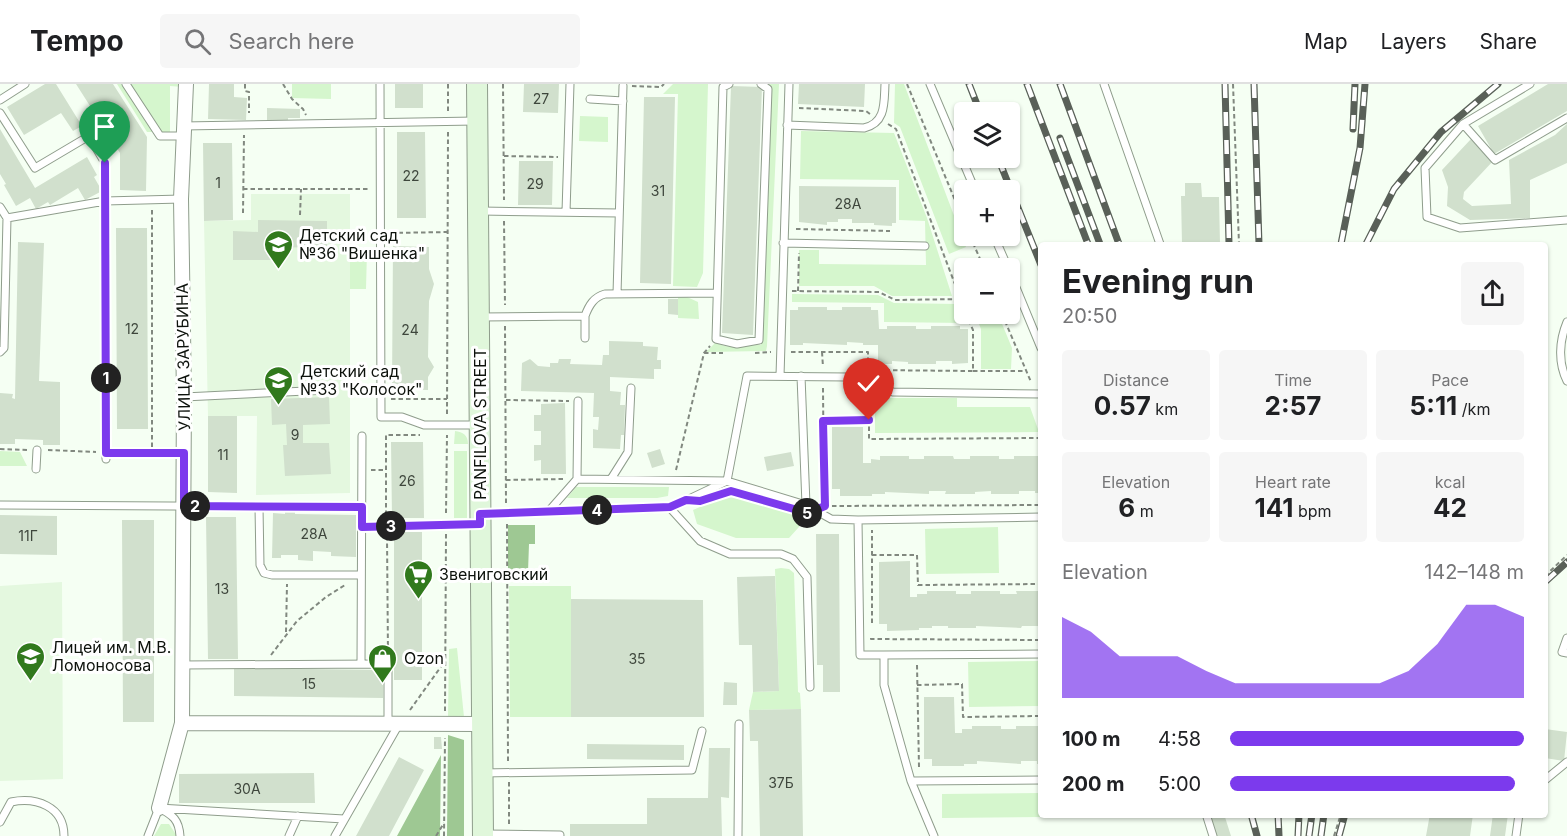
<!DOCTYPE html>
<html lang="en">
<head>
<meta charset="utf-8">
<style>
	body { margin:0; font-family:Inter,sans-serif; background:#f6f6f6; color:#202124; height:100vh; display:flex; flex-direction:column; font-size:22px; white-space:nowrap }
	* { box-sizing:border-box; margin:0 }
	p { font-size:20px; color:#757577 }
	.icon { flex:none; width:33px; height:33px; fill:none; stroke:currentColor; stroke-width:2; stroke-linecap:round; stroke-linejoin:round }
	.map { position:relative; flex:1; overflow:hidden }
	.panel { position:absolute; left:1038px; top:158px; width:510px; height:576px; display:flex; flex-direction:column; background:#fff; border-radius:6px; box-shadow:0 2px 4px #0004 }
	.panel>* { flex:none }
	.buttons { position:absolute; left:954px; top:18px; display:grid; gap:12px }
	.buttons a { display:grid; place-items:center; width:66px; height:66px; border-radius:6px; background:#fff; box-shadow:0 2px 4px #0004; font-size:30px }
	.pin { position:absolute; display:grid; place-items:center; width:51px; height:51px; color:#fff; margin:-62px -26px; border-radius:50% 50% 50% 0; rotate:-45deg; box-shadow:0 0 6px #0007 }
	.pin .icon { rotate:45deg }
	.km { position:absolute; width:30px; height:30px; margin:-15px; border-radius:50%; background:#222; color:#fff; font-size:16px; line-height:30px; text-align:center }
	.round { display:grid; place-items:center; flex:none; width:63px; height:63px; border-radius:6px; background:#f6f6f6 }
	.overview { display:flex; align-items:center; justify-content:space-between; height:102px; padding:0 24px }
	h1 { font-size:33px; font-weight:700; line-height:45px }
	.figures { display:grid; grid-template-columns:repeat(3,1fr); gap:9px; height:102px; padding:6px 24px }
	.figures div { display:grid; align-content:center; border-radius:6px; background:#f6f6f6; text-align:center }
	.figures b { font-size:26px; font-weight:700 }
	.figures small { font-size:16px; font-weight:400 }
	.figures p { font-size:16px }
	.chart { height:168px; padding:12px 24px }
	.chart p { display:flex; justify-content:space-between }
	.chart svg { width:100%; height:108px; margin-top:6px; fill:#7c3aed; opacity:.7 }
	ul { padding:0 24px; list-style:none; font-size:20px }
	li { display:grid; grid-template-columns:96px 72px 1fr; align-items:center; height:45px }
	li i { height:15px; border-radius:8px; background:#7c3aed }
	header { display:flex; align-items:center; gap:36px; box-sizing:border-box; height:84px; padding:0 30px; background:#fff; border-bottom:2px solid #e0e0e0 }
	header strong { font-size:28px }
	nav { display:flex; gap:33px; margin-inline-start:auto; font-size:21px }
	.search { width:420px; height:54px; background:#f6f6f6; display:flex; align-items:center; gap:15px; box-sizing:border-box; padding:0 21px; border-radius:6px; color:#757577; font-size:22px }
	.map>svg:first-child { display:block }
</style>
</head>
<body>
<header>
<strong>Tempo</strong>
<div class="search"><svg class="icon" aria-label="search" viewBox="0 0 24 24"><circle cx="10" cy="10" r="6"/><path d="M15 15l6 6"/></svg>Search here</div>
<nav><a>Map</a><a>Layers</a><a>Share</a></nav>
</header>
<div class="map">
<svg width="1567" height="752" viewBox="0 0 1567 752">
	<rect width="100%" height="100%" fill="#f5fff3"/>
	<path fill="#e4f8df" d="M251 110H350V409L256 411 257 332H208L204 137 251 136Z
		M62 498 63 695 0 697V502Z"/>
	<path fill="#d5f6cd" d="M117 0H183V3L170 2V48H147Z
		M292 0H331V15L292 14Z
		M673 0H708L703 189 697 203 673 202 678 10H663Z
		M769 0H779L767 262 766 267 706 268 716 258C728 267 747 260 761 261Z
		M895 0H904L966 163 949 170 900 43 894 39Z
		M580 32 608 33V58L579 57Z
		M801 47 894 49 927 134 952 212H892L874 202H799V166H819V180L926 181 925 137 899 136V96L800 95Z
		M367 167 366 205H350V168Z
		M792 210 878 211 894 219 956 220 966 239 884 238V219L792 218Z
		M678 213H687L698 218 699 235 678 234Z
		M975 230H998L1012 264 1011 285H981V245Z
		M875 314H957V323H1030L1039 348 875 349Z
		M455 347C463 348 468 351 468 360H454Z
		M0 367 20 368 27 382H0Z
		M454 367H467V434H454Z
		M576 403H669L668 412 657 414H567Z
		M732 409 808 433 789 454H736L697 440 693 426Z
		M998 443 999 489 926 490 925 445Z
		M781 484 789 485 794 489 798 608 800 609 801 625 749 626 753 608 779 607 775 485Z
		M509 502H571V633H510Z
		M457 564 464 633H448L449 565Z
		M1041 577V622L969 623 968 578Z
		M1041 709V730H1145V732L942 734V710Z
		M161 740H169L177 752H154Z"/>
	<path fill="#9ec893" d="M508 441H535V460H529L528 488H508Z
		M448 651 464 656V752H447Z
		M441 671 440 752H397Z"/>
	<path fill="#d1e0cd" d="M45 0H56L82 42 73 47 61 29 24 51 7 23Z
		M76 0H113L147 53 146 107 120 106V69Z
		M209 0H234V13L247 14 246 36 208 35Z
		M395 0H423V24H395Z
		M524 0H559L558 29 523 28Z
		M799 0H865L864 23 798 20Z
		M1548 0H1567V27L1494 70 1478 42Z
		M731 2 762 3 753 251 722 249Z
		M644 13H675L671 200 640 199Z
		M267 24 300 25V34H288V37H267Z
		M1567 40V79L1530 96V134L1470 136 1447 122 1448 103 1442 86 1471 55 1494 76 1464 108 1463 115 1472 122 1511 120 1509 76 1555 51Z
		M0 45 35 104 87 73 97 91 94 93 102 107 85 116 78 104 50 121 48 118 36 125 30 114 16 122 4 101 6 100 0 90Z
		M397 48H425L426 134H397Z
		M203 59H232L233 136 204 137Z
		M519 77H553L552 121H518Z
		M1185 99H1201L1202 113H1219L1220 160H1182L1181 112H1185Z
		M799 102 896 103V139H892V142L874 141V139H852V135H838V138H827V141L799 138Z
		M258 136 327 137V164L274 163V176H233V147L258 148Z
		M116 144H147L148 345H117Z
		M18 158 44 159 39 297 60 298V361H43V356L15 355V360H0V309L13 310 12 314 15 315Z
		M393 162 429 163V185L434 200 429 217 428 273 434 283 428 293V306L392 305Z
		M668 215H678V231L668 230Z
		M798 223H827V226H842V223H871V226H878L879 245H887V242H916V245H931V242H960V245H968V279L952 280V277H936V280H908V278L892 277V280H878V261H863V259L847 258V261L803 259V261H790V226H798Z
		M609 257 643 258V262L658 263 657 276H661V285H654V295L610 293V307L621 308 620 321H625L624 351H621L620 365 593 364V345L598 346 599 333H593L594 309 521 307 522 279 530 275 538 282 550 283V279H558L559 275H571L570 280 602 281 603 271H609Z
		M329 313 330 340 303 341V359H329L331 390 285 392 283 361H287L286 340 272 341 271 315Z
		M565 319 566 390H541V376L534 377V361H541V347H534V331H541V320Z
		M208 332H237V409L208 408Z
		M832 343H863V379H871V375L880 376V372H909V375H924V372H953L954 375H970V372H999V375H1014V372H1041V409H1035V407H1019V410H991V407L975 408V410H945L946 407H929V410L885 408V410H872V412H840V405H832Z
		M391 358H423L424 434H392Z
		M660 365 665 380 652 384 647 369Z
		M791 368 794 382 767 387 764 373Z
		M285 425H295V430L356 431V473L331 472V468L313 467V477L298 476V471H281V474H272L273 429 285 430Z
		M0 431 57 432V471L0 470Z
		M206 433H236L238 575H208Z
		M122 436H154V638H123Z
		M394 448H422V596H394Z
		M816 450H839L840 608H823V581H817Z
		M910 477V513H917V510H927V507H956V510H971V507H1000V510H1017L1016 507H1041V544H1038V542H1022L1021 544 976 542V544H948V542H932V544H919V546L887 547V540H879V478Z
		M775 492 779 607 753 608 752 561H739L737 493Z
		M571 515 703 516 704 633H571Z
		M234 584 383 586V614L234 612Z
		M724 598 737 599V621H723Z
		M924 613H954L955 649H962V645H972V642H1001V645H1016V642H1041V680H1037V677H1021V680L977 677V680H964V682H932V675H924Z
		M801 625 803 752H760L758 657H750L749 626Z
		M1545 645 1567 648 1564 677 1545 674Z
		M434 653H441L442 665H434Z
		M587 660 684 661V676L587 675Z
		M709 664H730L729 714 721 713 722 752H570V740H647V714H708Z
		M399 673 424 686 389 752H356Z
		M314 689 315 719H179V690Z
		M1210 730H1224L1231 752H1217Z
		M1430 730H1473L1470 752H1426Z
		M1493 730H1508L1505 752H1490Z"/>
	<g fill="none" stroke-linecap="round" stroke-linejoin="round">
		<defs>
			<path id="lane" d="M126 0 160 52H183
				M380 0 381 333H402L424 341H477
				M729 0 723 3 716 255 737 260 759 256 768 5 761 0
				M930 0 975 106
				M1104 0 1160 160
				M1530 0 1463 40 1425 84 1427 133 1460 144 1567 136
				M590 15 623 17
				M0 16 25 0
				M0 29 35 84 89 52 105 79 106 375
				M1463 40 1495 76 1567 34
				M787 41 864 44C886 39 884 19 885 0
				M183 42 475 37
				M0 123 7 134 4 264 0 268
				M481 127 619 129
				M566 128 570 0
				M7 134 105 117 181 115
				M994 152 1008 184
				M783 159 925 162
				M1010 189 1041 264
				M617 210 623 2
				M481 233 585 232C589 221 594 213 605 210L716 209
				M1567 238C1559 257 1558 279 1567 297
				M585 254V232
				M780 292 789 0
				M801 292 806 421 831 435 858 436 860 571H884V601L911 697 1041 696
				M184 313 327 306
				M36 385 37 366
				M577 395 578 317
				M611 395 628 368 631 304
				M0 421 362 423
				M259 423 260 481 264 489 272 491H361
				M670 424 700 457 730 470H781L793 475 807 493 810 603
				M548 428 577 395 727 397 747 292 848 293 893 308 1041 310
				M482 430 670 424 727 397 806 421
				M858 436 1041 433
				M362 443 478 440
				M1567 554 1562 568 1567 569
				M884 571 1041 570
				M361 580 362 352
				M182 581 379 580 388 586V640
				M483 689 692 686 702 647
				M1545 696 1567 678
				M911 697 934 752
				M159 724 344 735
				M1206 730 1213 752
				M0 738 11 718C36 713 64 722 64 752
				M485 750 560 751
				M148 752 159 724C173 731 179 736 180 752
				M289 752 298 732
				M335 752 399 640
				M738 752 739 640
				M1516 752 1519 730"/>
			<path id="street" d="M182 639 482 640
				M159 724 182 639 184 313 181 115 186 0"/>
			<path id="secondary" d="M477 0 483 752"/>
		</defs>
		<use href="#lane" stroke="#8f9d8c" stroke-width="9"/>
		<use href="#street" stroke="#8f9d8c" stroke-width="16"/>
		<use href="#secondary" stroke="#8f9d8c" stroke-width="22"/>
		<path stroke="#81887f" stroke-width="2" stroke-dasharray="4.5 3" stroke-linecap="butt" d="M245 0V7L249 8V29
			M283 0 292 15 303 25 306 31
			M503 0 504 116
			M907 0 964 138
			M1233 0 1239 160
			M632 2 661 3 664 0
			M799 24 866 27 870 30
			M448 27V0
			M888 40 896 45 964 224
			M504 72 558 73
			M243 105H369
			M152 126V369
			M243 129 244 51
			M300 131 301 105
			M504 137 505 221
			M796 145 890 147
			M391 149 448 148
			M970 152 984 184
			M792 207 879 208 895 216 964 215
			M798 207 799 169
			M1002 230 1031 298
			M505 242 506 419
			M791 268H868V286L973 287V246L966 230
			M822 268 823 283
			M704 269H723
			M755 269 771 268
			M973 287H1026
			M823 304 824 418
			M391 315H447
			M506 316 569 317
			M447 330 448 48
			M823 337 869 336V355L1041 354
			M0 365 27 366
			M48 366 96 368
			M118 369H169
			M371 386H386
			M676 386 704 269 710 262
			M506 396 563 395
			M832 422 1039 421
			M446 429 447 351
			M386 431V351H420
			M507 440 508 677
			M387 452 388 572
			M872 471H917L918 501 1041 500
			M1545 492 1567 471
			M872 539V446
			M286 548 287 500
			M871 554V555L1041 556
			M271 571 297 537 326 513 345 501
			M917 581 919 683
			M917 601 962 600 963 633 1041 632
			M410 626 445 577
			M445 627 446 450
			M509 698V740
			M436 752 444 739
			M444 752 445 654
			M1334 752 1341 730"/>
		<use href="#lane" stroke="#fff" stroke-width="7"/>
		<use href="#street" stroke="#fff" stroke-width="14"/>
		<use href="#secondary" stroke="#e0f7db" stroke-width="20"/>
		<defs>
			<path id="rail" d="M969 0 980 28
				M1027 0 1088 160
				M1060 0 1119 160
				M1225 0 1229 160
				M1254 0 1259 160
				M1353 45 1355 0
				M1060 54 1100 160
				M998 74 1041 181
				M1341 160 1360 64 1365 0
				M1366 160 1394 105 1441 48 1498 0
				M1545 498 1567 478
				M1251 730 1257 752
				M1278 730 1279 752
				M1298 752 1299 730
				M1309 752 1312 730
				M1321 752 1324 730
				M1339 752 1345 730"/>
		</defs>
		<use href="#rail" stroke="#596058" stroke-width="7"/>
		<use href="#rail" stroke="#fff" stroke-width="4.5" stroke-dasharray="14" stroke-linecap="butt"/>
	</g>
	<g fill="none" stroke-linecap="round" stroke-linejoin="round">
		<defs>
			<path id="route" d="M105 79 106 369H184V422L362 423V443L480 440V430L670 423 686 416 700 417 731 407 808 429 825 422 823 337 869 336"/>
		</defs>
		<use href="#route" stroke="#fff" stroke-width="12"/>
		<use href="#route" stroke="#7c3aed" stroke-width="8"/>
	</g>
	<defs>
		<symbol id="school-pin" viewBox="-11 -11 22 30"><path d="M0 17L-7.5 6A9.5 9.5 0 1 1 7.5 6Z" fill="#31791d" stroke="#fff"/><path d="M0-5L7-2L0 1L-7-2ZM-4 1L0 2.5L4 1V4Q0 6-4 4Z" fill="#fff"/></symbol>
		<symbol id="supermarket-pin" viewBox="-11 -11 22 30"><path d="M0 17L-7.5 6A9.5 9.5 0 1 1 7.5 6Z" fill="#31791d" stroke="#fff"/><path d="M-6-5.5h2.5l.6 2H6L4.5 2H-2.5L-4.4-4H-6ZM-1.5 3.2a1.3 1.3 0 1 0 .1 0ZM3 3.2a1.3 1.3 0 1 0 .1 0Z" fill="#fff"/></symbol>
		<symbol id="shop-pin" viewBox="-11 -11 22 30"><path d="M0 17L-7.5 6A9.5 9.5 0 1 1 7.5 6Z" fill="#31791d" stroke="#fff"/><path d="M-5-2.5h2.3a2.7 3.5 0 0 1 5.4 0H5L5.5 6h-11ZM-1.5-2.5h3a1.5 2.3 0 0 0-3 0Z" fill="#fff"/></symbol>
	</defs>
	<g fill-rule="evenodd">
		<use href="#school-pin" x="262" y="144" width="33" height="45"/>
		<use href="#school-pin" x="262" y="280" width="33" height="45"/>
		<use href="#supermarket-pin" x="402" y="474" width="33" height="45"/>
		<use href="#school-pin" x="14" y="556" width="33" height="45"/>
		<use href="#shop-pin" x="366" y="558" width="33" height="45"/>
	</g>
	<g text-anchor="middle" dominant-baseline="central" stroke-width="6" stroke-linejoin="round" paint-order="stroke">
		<g font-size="14" fill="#3e463c">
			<text x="541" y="14">27</text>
			<text x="411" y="91">22</text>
			<text x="218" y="98">1</text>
			<text x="535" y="99">29</text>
			<text x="658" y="106">31</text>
			<text x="848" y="119">28А</text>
			<text x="132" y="244">12</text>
			<text x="410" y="245">24</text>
			<text x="295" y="350">9</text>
			<text x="223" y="370">11</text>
			<text x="407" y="396">26</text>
			<text x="314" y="449">28А</text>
			<text x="28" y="451">11Г</text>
			<text x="222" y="504">13</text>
			<text x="637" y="574">35</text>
			<text x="309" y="599">15</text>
			<text x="781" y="698">37Б</text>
			<text x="247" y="704">30А</text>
		</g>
		<g font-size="16" fill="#0d120c" stroke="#fff" text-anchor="start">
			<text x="299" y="151">Детский сад<tspan x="299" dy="18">№36 "Вишенка"</tspan></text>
			<text x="300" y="287">Детский сад<tspan x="300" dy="18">№33 "Колосок"</tspan></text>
			<text x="439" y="490">Звениговский</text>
			<text x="52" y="563">Лицей им. М.В.<tspan x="52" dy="18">Ломоносова</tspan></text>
			<text x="404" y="574">Ozon</text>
		</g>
		<g font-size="16" fill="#0d120c" stroke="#fff">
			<text transform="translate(183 273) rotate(-91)">УЛИЦА ЗАРУБИНА</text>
			<text transform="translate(480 340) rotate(-90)">PANFILOVA STREET</text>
		</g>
	</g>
</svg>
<div class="buttons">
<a><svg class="icon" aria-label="layers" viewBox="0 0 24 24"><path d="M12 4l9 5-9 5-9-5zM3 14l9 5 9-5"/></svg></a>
<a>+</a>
<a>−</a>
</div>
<div class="pin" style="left:105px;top:79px;background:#1e9e55"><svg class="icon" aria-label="arrive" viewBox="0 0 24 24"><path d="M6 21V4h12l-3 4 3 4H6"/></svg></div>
<div class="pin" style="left:869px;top:336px;background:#d93025"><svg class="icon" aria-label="check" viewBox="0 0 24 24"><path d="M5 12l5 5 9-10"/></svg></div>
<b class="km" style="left:106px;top:294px">1</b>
<b class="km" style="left:195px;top:422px">2</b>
<b class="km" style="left:391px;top:442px">3</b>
<b class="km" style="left:597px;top:426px">4</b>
<b class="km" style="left:807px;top:429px">5</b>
<section class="panel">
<div class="overview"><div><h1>Evening run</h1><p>20:50</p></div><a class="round"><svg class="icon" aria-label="share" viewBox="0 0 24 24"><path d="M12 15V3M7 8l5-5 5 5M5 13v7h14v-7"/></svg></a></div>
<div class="figures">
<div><p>Distance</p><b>0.57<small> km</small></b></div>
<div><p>Time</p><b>2:57</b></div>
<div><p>Pace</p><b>5:11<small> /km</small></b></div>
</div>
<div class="figures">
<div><p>Elevation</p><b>6<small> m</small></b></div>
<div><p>Heart rate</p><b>141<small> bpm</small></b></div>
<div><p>kcal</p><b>42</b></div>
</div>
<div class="chart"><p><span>Elevation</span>142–148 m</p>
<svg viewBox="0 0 160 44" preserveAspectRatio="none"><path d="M0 44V11L10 17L20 27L30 27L40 27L50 33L60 38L70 38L80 38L90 38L100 38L110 38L120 33L130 22L140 6L150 6L160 11V44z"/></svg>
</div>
<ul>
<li><b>100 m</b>4:58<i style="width:100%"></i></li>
<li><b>200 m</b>5:00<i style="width:97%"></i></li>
</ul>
</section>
</div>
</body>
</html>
